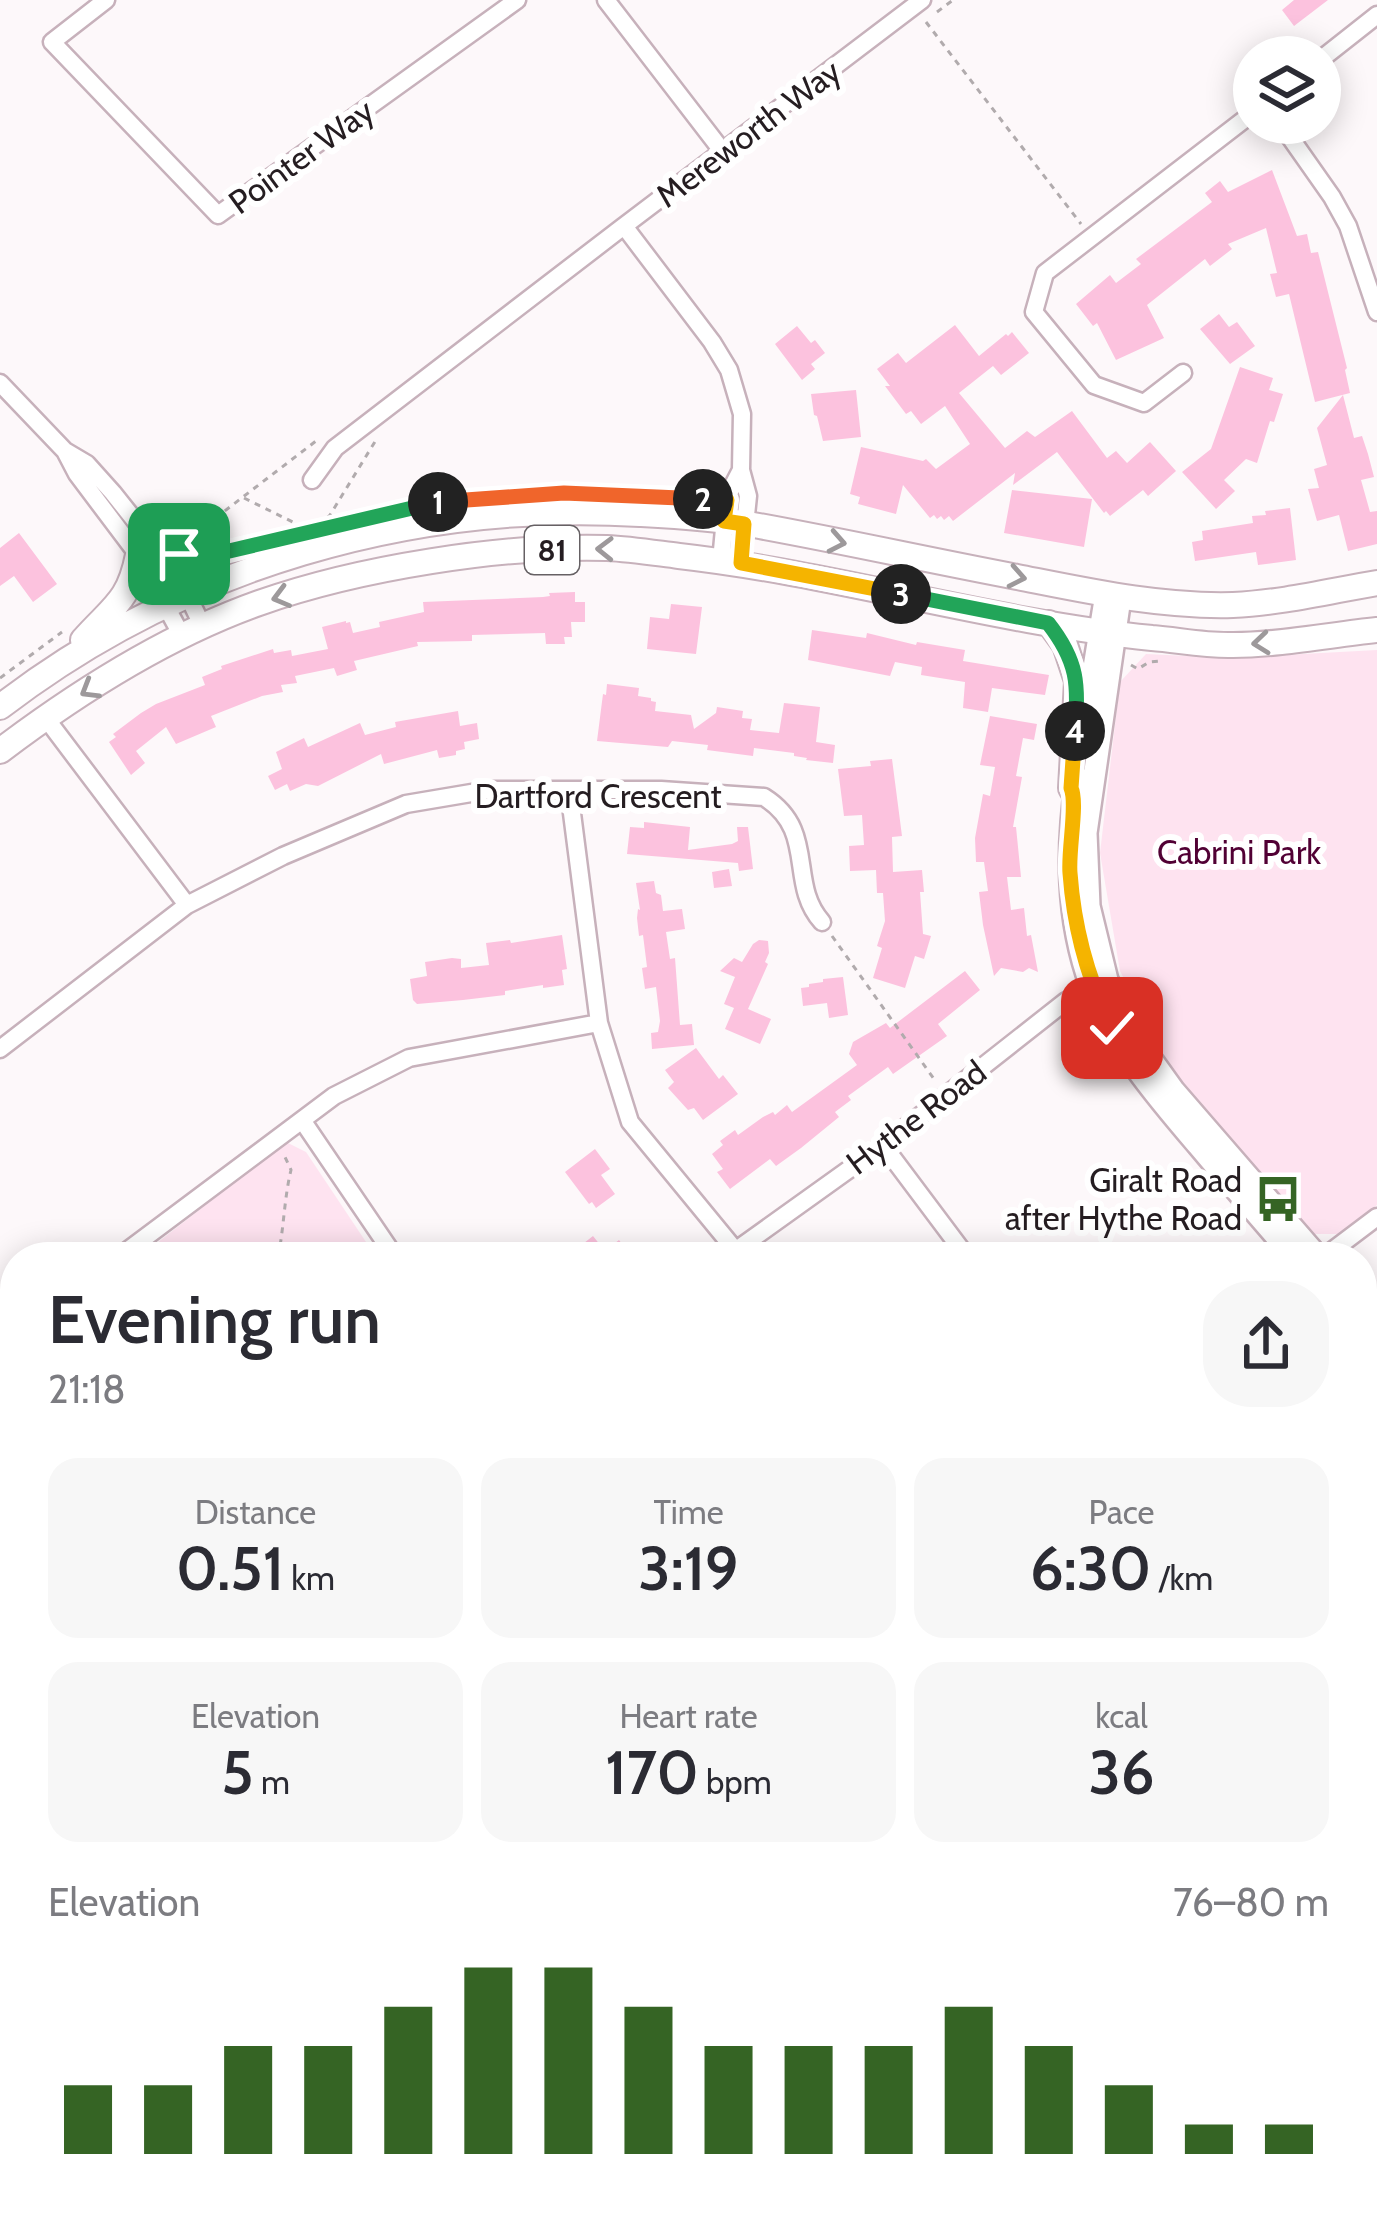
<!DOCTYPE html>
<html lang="en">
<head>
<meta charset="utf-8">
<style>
	body { margin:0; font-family:Cabin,sans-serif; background:#f7f7f7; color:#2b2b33; height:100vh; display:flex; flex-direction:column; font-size:45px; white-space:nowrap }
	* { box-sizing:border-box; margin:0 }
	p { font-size:39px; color:#7c7c81 }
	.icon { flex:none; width:66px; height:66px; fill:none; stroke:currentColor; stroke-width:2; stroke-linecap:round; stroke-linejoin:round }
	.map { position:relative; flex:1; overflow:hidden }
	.side { position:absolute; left:0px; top:1242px; width:1377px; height:972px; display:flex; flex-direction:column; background:#fff; border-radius:48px 48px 0 0; box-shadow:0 6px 30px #0003 }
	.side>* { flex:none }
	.buttons { position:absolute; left:1233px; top:36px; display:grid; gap:24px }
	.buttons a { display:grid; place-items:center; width:108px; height:108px; border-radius:50%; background:#fff; box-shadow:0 6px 30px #0003; font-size:60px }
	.pin { position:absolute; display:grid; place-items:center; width:102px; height:102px; color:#fff; margin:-51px; border-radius:24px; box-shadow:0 6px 18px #0006 }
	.km { position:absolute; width:60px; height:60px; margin:-30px; border-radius:50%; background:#222; color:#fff; font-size:33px; line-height:60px; text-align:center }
	.round { display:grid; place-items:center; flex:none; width:126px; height:126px; border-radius:48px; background:#f7f7f7 }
	.overview { display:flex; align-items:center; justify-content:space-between; height:204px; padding:0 48px }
	h1 { font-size:66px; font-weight:600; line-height:90px }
	.metrics { display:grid; grid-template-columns:repeat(3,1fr); gap:18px; height:204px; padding:12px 48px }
	.metrics div { display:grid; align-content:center; border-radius:30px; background:#f7f7f7; text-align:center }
	.metrics b { font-size:60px; font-weight:600 }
	.metrics small { font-size:33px; font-weight:400 }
	.metrics p { font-size:33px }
	.chart { height:336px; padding:24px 48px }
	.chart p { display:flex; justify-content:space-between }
	.chart svg { width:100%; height:216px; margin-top:12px; stroke:#356424; stroke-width:6 }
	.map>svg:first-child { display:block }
</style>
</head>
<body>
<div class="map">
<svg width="1377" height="2214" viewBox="0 0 1377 2214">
	<rect width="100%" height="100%" fill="#fdf8fa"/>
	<path fill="#fee3f0" d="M1377 650V1205L1339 1234H1312L1174 1075 1120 971 1100 853 1120 682 1146 654 1231 658Z
		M286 1142 306 1152 376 1257H139Z
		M0 2017 15 2037V2199H1362V2039L1377 2058V2214H0Z"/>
	<path fill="#d18daf" stroke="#9d6b84" stroke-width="3" d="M588 2199H816L817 2204 813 2214H610Z"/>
	<path fill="#fcc2de" d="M1294 0H1328L1294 26 1282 10Z
		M1272 170 1297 236 1307 234 1311 253 1318 252 1347 368 1345 370 1350 393 1315 402 1289 294 1276 297 1270 274 1277 273 1266 228 1228 244 1232 249 1210 266 1205 259 1147 305 1164 338 1116 360 1097 323 1093 326 1076 304 1110 275 1116 283 1141 264 1136 259 1212 202 1205 193 1220 181 1228 192Z
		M1219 314 1229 327 1237 322 1255 346 1230 364 1200 329Z
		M955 325 979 356 1006 334 1008 336 1012 332 1029 353 1001 375 993 366 959 393 1005 448 1027 431 1035 437 1072 411 1107 458 1116 451 1127 463 1150 442 1176 471 1148 496 1143 490 1110 516 1106 511 1104 513 1057 452 1013 485 1015 473 953 521 949 516 944 520 941 516 937 519 934 515 930 518 903 485 896 514 858 504 860 497 850 494 861 447 923 461 926 459 936 469 970 444 945 406 921 424 911 411 906 414 885 386H890L877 369 898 353 906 363Z
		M797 326 811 343 815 340 825 353 811 364 815 369 802 380 775 344Z
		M1240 367 1273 378 1269 390 1283 394 1274 422 1270 421 1257 463 1246 459 1224 480 1235 491 1216 509 1182 472 1211 449Z
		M856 390 861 437 823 441 817 416 814 415 811 394Z
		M1343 395 1354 438 1362 436 1368 454 1374 477 1361 480 1370 512 1377 511V544L1348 551 1339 515 1317 521 1308 489 1319 488 1314 469 1327 465 1317 428Z
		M1012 490 1092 499 1084 547 1004 533Z
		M1290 508 1296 560 1258 565 1256 552 1195 561 1192 542 1203 540 1202 531 1253 523 1252 516 1266 515 1265 511Z
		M19 533 57 584 33 602 14 576 0 586V548Z
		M575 592V602H585V622H571L572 637H564L565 644H546L545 633 472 635V641L417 642 418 646 354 661 357 670 337 676 334 668 295 676 297 683 281 685 283 692 262 696 211 716 216 727 176 744 166 727 136 751 145 763 131 775 109 742 116 737 113 734 141 713 156 704 205 685 202 677 222 669 221 666 273 649 274 653 291 650 292 656 328 649 322 627 346 621V623L350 622 353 633 380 627 379 622 424 612 423 602 543 597 550 596 549 593Z
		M671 604 702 607 696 654 647 649 650 617 669 619Z
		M812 630 866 638 867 633 916 645 917 642 965 650 963 661 1049 675 1045 695 992 688 988 712 963 708 965 682 921 675 922 667 895 662 890 676 808 660Z
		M607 684 639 688 638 696 651 698V701L656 702 655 711 691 715 694 729 716 713 717 707 743 711 742 718 752 719 750 730 779 733 784 703 820 707 816 742 835 745 833 763 806 760 807 758 794 756V753L754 748 753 756 707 750 708 745 672 741 668 747 597 741 603 694 606 695Z
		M458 711 460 726 477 723 479 739 464 742 465 749 456 751V755L439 758 437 750 384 764 381 754 318 786 306 784 290 791 287 784 275 790 268 776 282 769 276 752 304 738 308 747 360 723 365 735 396 727 395 722Z
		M990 716 1037 724 1034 740 1023 738 1016 776 1022 777 1013 827H1016L1021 877H1007L1011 910 1024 908 1027 936 1031 935 1038 972 1029 968 1023 972 1001 968 994 976 983 925 979 892 988 891 984 862H976L975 838 983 794 990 796 995 767 980 765Z
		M892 759 902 836 892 837 893 872 922 870 924 892H920L923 934 931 936 924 959 915 956 905 988 873 978 882 948 877 946 885 921 883 893H877L876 870 850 871 849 846 864 845 862 815 844 816 838 769 871 766 870 761Z
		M644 822 690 827 688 850 732 844 738 841 737 827H748L753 869 739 871 738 863 627 854 630 827 644 828Z
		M729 869 732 886 714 888 712 872Z
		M654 881 656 893 661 895 663 911 682 909 685 929 666 932 670 959 675 958 680 1025 692 1024 694 1045 652 1049 651 1033 658 1032 660 1021 656 987 645 989 642 968 647 967 643 935 639 936 637 918 638 909 640 910 636 883Z
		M562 935 567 969 562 970 564 985 543 988V985L505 991V995L463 1000 417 1004 413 1000 410 979 427 976 425 962 452 958 461 959V968L489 965 486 943 510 940 511 943Z
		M759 940 768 941 769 953 765 962 768 964 748 1009 771 1019 760 1044 725 1029 734 1008 724 1004 735 977 720 971 734 958 742 962 753 944Z
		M965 971 980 990 938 1024 947 1036 893 1074 888 1067 848 1096 851 1100 835 1112 839 1117 801 1148 776 1166 770 1159 730 1189 717 1172 723 1169 712 1154 723 1145 720 1141 735 1130 738 1135 763 1117 773 1112 775 1115 787 1105 792 1112 857 1065 849 1054 853 1042 886 1023 890 1028Z
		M843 977 848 1015 829 1018 827 1003 803 1006 801 988 809 987V984L823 982V979Z
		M696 1048 719 1079 723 1075 738 1094 703 1120 694 1108 688 1110 668 1088 674 1082 665 1070Z
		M595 1149 610 1169 601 1175 615 1194 596 1208 592 1202 589 1204 565 1172Z
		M593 1236 605 1251 619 1240 632 1257H566Z
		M1377 1580V1641L1362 1622V1591Z"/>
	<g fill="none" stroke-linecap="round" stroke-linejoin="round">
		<defs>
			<path id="minor" d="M106 0 52 42 218 215 517 0
				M606 0 723 152
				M1320 60 1377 15
				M1280 123 1332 197 1348 226 1377 312
				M1183 373 1144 403 1094 385 1034 312 1045 273 1254 112
				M0 383 65 451 87 464 113 493 152 542 187 594 203 627
				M65 451 77 474 138 555 182 636
				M312 480 335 448 624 226
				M721 561 727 497 741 470
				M741 563 748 496 741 470 742 414 729 370 712 342 624 226 922 0
				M45 717 187 905
				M569 790 599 1023 630 1122 736 1251
				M0 1049 187 905 283 856 406 804 489 790H661L764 797C818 831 787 883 822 922
				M302 1120 395 1257
				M883 1145 967 1257
				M728 1256 883 1145 1066 1001 1099 984
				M119 1257 334 1096 409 1058 599 1023
				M1324 1257 1377 1217
				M0 1346 15 1335
				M14 1583 15 1585
				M0 1810 15 1799"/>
			<path id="tertiary" d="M1120 598 1086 833 1089 906 1107 980 1141 1045 1174 1091 1318 1257
				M1084 729 1106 594
				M1077 777C1067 847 1066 918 1091 986 1114 1047 1157 1097 1198 1145 1230 1183 1262 1220 1294 1257
				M1362 1308 1377 1325
				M1362 1337 1377 1357
				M1362 1409 1377 1382
				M0 1985 15 2004"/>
			<path id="primary" d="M1049 623 1065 645 1077 681 1071 788 1075 795
				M83 640C112 607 129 602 138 555
				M0 707C182 567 411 500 640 514 676 516 713 518 748 524 838 540 927 560 1017 577 1088 591 1160 607 1233 605 1281 603 1330 591 1377 583
				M0 751C78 692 166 636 259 603 358 568 502 545 607 548 630 549 655 553 679 556 838 574 992 622 1152 638 1178 640 1206 646 1233 645 1279 645 1330 635 1377 630"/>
		</defs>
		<use href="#minor" stroke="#c7b1bb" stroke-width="21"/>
		<use href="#tertiary" stroke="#c7b1bb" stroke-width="26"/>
		<use href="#primary" stroke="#c7b1bb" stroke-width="28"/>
		<path stroke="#b1abad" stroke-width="3" stroke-dasharray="6 6" stroke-linecap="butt" d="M937 12 953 0
			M926 22 1081 224
			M244 498 305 528
			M318 526 330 515 376 440
			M174 541 192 536 316 441
			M180 554 195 559 264 542
			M1131 665 1138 669 1149 662 1160 661
			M0 678 62 632
			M832 936 934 1079
			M278 1257C284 1228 284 1199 291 1170L285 1157"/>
		<use href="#minor" stroke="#fff" stroke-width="16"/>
		<use href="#tertiary" stroke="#fff" stroke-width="21"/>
		<use href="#primary" stroke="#fff" stroke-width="24"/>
	</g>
	<defs><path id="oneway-chevron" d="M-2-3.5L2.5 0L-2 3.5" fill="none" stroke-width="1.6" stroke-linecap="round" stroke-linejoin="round" transform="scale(3)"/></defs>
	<g stroke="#9d999b">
		<use href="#oneway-chevron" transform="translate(837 542) rotate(11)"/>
		<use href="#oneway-chevron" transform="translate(605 549) rotate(-179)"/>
		<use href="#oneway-chevron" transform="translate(1017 577) rotate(11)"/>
		<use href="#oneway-chevron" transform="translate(281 597) rotate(165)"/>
		<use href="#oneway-chevron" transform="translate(1261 643) rotate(174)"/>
		<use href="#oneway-chevron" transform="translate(89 690) rotate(149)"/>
	</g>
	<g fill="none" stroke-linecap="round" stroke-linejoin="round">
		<defs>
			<path id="split-1" d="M179 554 195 559 438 502"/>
			<path id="split-2" d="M438 502 564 493 703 499"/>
			<path id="split-3" d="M703 499 727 500 724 521 744 524 741 563 901 594"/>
			<path id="split-4" d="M901 594 1048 623C1078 661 1079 685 1075 731"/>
			<path id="split-5" d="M1075 731 1071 788C1078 803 1068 850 1070 873 1074 928 1087 978 1112 1028"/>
		</defs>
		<use href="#split-1" stroke="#fff" stroke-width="24"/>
		<use href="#split-2" stroke="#fff" stroke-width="24"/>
		<use href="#split-3" stroke="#fff" stroke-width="24"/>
		<use href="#split-4" stroke="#fff" stroke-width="24"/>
		<use href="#split-5" stroke="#fff" stroke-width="24"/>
		<use href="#split-1" stroke="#22a559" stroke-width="15"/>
		<use href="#split-2" stroke="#f0652b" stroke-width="15"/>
		<use href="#split-3" stroke="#f5b400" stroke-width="15"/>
		<use href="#split-4" stroke="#22a559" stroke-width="15"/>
		<use href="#split-5" stroke="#f5b400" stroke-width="15"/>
	</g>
	<defs>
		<symbol id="bus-bare" viewBox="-9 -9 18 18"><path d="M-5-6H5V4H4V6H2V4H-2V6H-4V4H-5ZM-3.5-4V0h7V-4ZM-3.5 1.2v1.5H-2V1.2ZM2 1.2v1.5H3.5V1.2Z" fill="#356424" stroke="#fff" stroke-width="2.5" paint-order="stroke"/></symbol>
	</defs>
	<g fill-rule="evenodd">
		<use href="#bus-bare" x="1245" y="1166" width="66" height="66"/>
	</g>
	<g text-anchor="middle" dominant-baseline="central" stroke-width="12" stroke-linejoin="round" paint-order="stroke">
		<rect fill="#fff" stroke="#666164" stroke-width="3" x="525" y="526" width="54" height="48" rx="9"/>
		<g font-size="30" font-weight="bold" fill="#251d21">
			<text x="552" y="550">81</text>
		</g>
		<g font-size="33" fill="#251d21" stroke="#fff">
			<text transform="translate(748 133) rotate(-37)">Mereworth Way</text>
			<text transform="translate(301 156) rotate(-36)">Pointer Way</text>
			<text x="598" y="796">Dartford Crescent</text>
			<text transform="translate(916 1117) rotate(-37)">Hythe Road</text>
		</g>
		<g font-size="33" fill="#510034" stroke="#fff">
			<text x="1239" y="852">Cabrini Park</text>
		</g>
		<g font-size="33" fill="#251d21" stroke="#fff" text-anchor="end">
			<text x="1242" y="1180">Giralt Road<tspan x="1242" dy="38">after Hythe Road</tspan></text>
		</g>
	</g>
</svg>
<div class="buttons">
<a><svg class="icon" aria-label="layers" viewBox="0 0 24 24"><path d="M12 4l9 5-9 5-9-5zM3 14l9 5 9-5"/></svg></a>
</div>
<div class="pin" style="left:179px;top:554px;background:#1e9e55"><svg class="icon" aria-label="arrive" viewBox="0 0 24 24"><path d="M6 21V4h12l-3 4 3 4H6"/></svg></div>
<div class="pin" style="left:1112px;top:1028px;background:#d93025"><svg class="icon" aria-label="check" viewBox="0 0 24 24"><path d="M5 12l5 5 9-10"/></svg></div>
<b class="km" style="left:438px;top:502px">1</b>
<b class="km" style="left:703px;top:499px">2</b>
<b class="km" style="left:901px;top:594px">3</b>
<b class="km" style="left:1075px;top:731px">4</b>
<section class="side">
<div class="overview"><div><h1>Evening run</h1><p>21:18</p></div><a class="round"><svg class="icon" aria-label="share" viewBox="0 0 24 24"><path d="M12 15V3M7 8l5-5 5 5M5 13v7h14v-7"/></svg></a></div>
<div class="metrics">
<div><p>Distance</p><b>0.51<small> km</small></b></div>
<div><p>Time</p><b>3:19</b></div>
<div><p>Pace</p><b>6:30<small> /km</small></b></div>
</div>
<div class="metrics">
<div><p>Elevation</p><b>5<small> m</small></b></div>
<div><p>Heart rate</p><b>170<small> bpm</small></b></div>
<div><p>kcal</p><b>36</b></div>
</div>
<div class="chart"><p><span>Elevation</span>76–80 m</p>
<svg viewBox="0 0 160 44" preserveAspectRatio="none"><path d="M5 44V30M15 44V30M25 44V22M35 44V22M45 44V14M55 44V6M65 44V6M75 44V14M85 44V22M95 44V22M105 44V22M115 44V14M125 44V22M135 44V30M145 44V38M155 44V38"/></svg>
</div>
</section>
</div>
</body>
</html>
